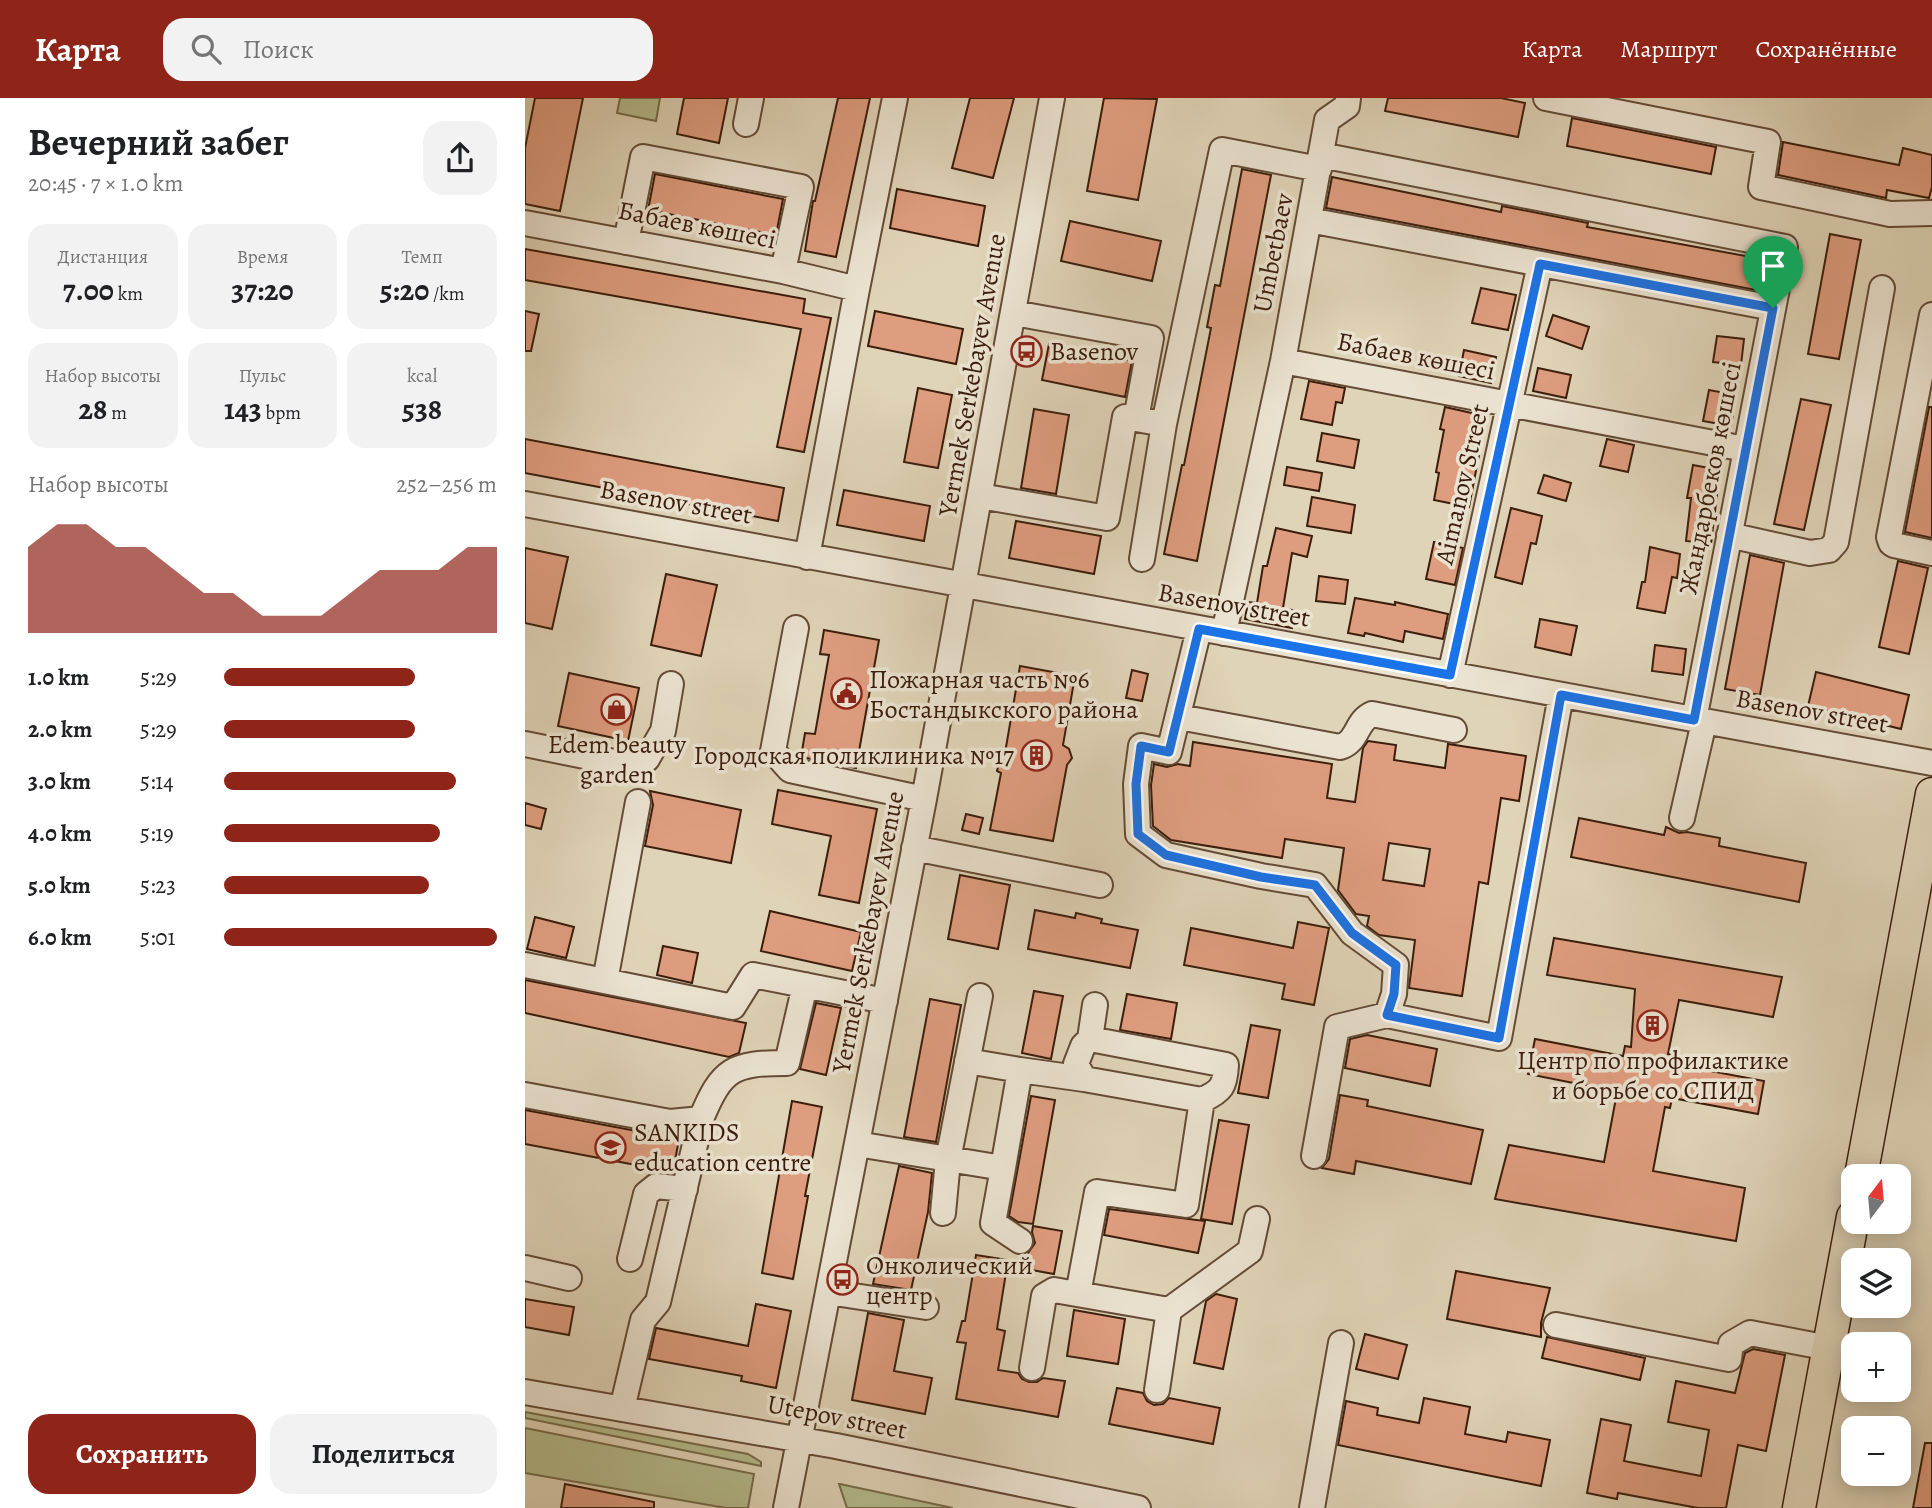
<!DOCTYPE html>
<html lang="ru">
<head>
<meta charset="utf-8">
<style>
	body { margin:0; font-family:Alegreya,serif; background:#f2f2f2; color:#202124; height:100vh; display:flex; flex-direction:column; font-size:26px; white-space:nowrap }
	* { box-sizing:border-box; margin:0 }
	p { font-size:23px; color:#757577 }
	.icon { flex:none; width:38px; height:38px; fill:none; stroke:currentColor; stroke-width:2; stroke-linecap:round; stroke-linejoin:round }
	.map { position:relative; flex:1; overflow:hidden }
	.panel { display:flex; flex-direction:column; background:#fff; width:525px }
	.panel>* { flex:none }
	.needle { width:46px; rotate:16deg }
	.buttons { position:absolute; left:1316px; top:1066px; display:grid; gap:14px }
	.buttons a { display:grid; place-items:center; width:70px; height:70px; border-radius:14px; background:#fff; box-shadow:0 4px 18px #0003; font-size:35px }
	.pin { position:absolute; display:grid; place-items:center; width:60px; height:60px; color:#fff; margin:-72px -30px; border-radius:50% 50% 50% 0; rotate:-45deg; box-shadow:0 0 7px #0007 }
	.pin .icon { rotate:45deg }
	.round { display:grid; place-items:center; flex:none; width:74px; height:74px; border-radius:21px; background:#f2f2f2 }
	.headline { display:flex; align-items:center; justify-content:space-between; height:119px; padding:0 28px }
	h1 { font-size:38px; font-weight:700; line-height:52px }
	.figures { display:grid; grid-template-columns:repeat(3,1fr); gap:10px; height:119px; padding:7px 28px }
	.figures div { display:grid; align-content:center; border-radius:18px; background:#f2f2f2; text-align:center }
	.figures b { font-size:30px; font-weight:700 }
	.figures small { font-size:19px; font-weight:400 }
	.figures p { font-size:19px }
	.chart { height:196px; padding:14px 28px }
	.chart p { display:flex; justify-content:space-between }
	.chart svg { width:100%; height:126px; margin-top:7px; fill:#8f2418; opacity:.7 }
	.action { display:flex; gap:14px; margin-top:auto; padding:14px 28px }
	.action a { flex:1; height:80px; border-radius:21px; background:#8f2418; color:#fff; font-size:28px; font-weight:700; line-height:80px; text-align:center }
	.action a+a { background:#f2f2f2; color:#202124 }
	ul { padding:0 28px; list-style:none; font-size:23px }
	li { display:grid; grid-template-columns:112px 84px 1fr; align-items:center; height:52px }
	li i { height:18px; border-radius:9px; background:#8f2418 }
	header { display:flex; align-items:center; gap:42px; box-sizing:border-box; height:98px; padding:0 35px; background:#8f2418; color:#fff }
	header strong { font-size:33px }
	nav { display:flex; gap:38px; margin-inline-start:auto; font-size:24px }
	.search { width:490px; height:63px; background:#f2f2f2; display:flex; align-items:center; gap:18px; box-sizing:border-box; padding:0 24px; border-radius:21px; color:#757577; font-size:26px }
	main { display:flex; flex:1; min-height:0 }
	.map>svg:first-child { display:block }
</style>
</head>
<body>
<header>
<strong>Карта</strong>
<div class="search"><svg class="icon" aria-label="search" viewBox="0 0 24 24"><circle cx="10" cy="10" r="6"/><path d="M15 15l6 6"/></svg>Поиск</div>
<nav><a>Карта</a><a>Маршрут</a><a>Сохранённые</a></nav>
</header>
<main>
<section class="panel">
<div class="headline"><div><h1>Вечерний забег</h1><p>20:45 · 7 × 1.0 km</p></div><a class="round"><svg class="icon" aria-label="share" viewBox="0 0 24 24"><path d="M12 15V3M7 8l5-5 5 5M5 13v7h14v-7"/></svg></a></div>
<div class="figures">
<div><p>Дистанция</p><b>7.00<small> km</small></b></div>
<div><p>Время</p><b>37:20</b></div>
<div><p>Темп</p><b>5:20<small> /km</small></b></div>
</div>
<div class="figures">
<div><p>Набор высоты</p><b>28<small> m</small></b></div>
<div><p>Пульс</p><b>143<small> bpm</small></b></div>
<div><p>kcal</p><b>538</b></div>
</div>
<div class="chart"><p><span>Набор высоты</span>252–256 m</p>
<svg viewBox="0 0 160 44" preserveAspectRatio="none"><path d="M0 44V14L10 6L20 6L30 14L40 14L50 22L60 30L70 30L80 38L90 38L100 38L110 30L120 22L130 22L140 22L150 14L160 14V44z"/></svg>
</div>
<ul>
<li><b>1.0 km</b>5:29<i style="width:70%"></i></li>
<li><b>2.0 km</b>5:29<i style="width:70%"></i></li>
<li><b>3.0 km</b>5:14<i style="width:85%"></i></li>
<li><b>4.0 km</b>5:19<i style="width:79%"></i></li>
<li><b>5.0 km</b>5:23<i style="width:75%"></i></li>
<li><b>6.0 km</b>5:01<i style="width:100%"></i></li>
</ul>
<div class="action"><a>Сохранить</a><a>Поделиться</a></div>
</section>
<div class="map">
<svg width="1407" height="1410" viewBox="0 0 1407 1410">
	<rect width="100%" height="100%" fill="#e0d4b8"/>
	<filter id="stains"><feTurbulence type="fractalNoise" baseFrequency=".00286" numOctaves="4"/><feColorMatrix values="0 0 0 0 .2 0 0 0 0 .09 0 0 0 0 .02 0 0 0 .5 -.17"/></filter>
	<radialGradient id="worn" r=".72"><stop offset=".6" stop-color="#630" stop-opacity="0"/><stop offset="1" stop-color="#630" stop-opacity=".3"/></radialGradient>
	<path fill="#b5bc8d" stroke="#786c4c" stroke-width="2" d="M95 0H135L131 23 92 15Z
		M0 1314 223 1356 236 1364V1368L0 1320Z
		M0 1330 229 1376 223 1410H201L0 1375Z
		M314 1386H315L428 1410H322Z"/>
	<path fill="#df9d7f" stroke="#3a1d0b" stroke-width="2" fill-rule="evenodd" d="M10 0H58L35 113 0 106V50Z
		M159 0H203L194 45 152 36Z
		M313 0H345L311 159 280 153 288 103H290Z
		M445 0H489L468 80 427 70Z
		M579 0 632 1 613 102 562 93Z
		M863 0H976L1000 5 993 39 860 13Z
		M1047 20 1191 49 1186 76 1042 48Z
		M1258 44 1374 67 1378 50 1407 57V89L1404 100 1362 92 1361 100 1253 77Z
		M717 71 746 77 672 463 639 456 657 367H659L686 230 682 229 690 187 695 188Z
		M130 76 258 101 251 137 123 112Z
		M807 79 976 114 977 108 1063 125 1062 129 1237 161 1231 192 801 110Z
		M372 91 460 108 453 148 365 130Z
		M545 123 636 143 627 183 536 163Z
		M1305 136 1336 142 1314 261 1283 256Z
		M0 151 280 201 278 215 306 220 279 354 252 349 276 231 0 182Z
		M956 190 991 197 983 232 947 225Z
		M0 213 14 216 6 253H0Z
		M350 213 438 231 431 266 343 248Z
		M1028 217 1064 229 1057 251 1021 238Z
		M1192 238 1219 241 1216 267 1188 264Z
		M524 246 607 263 600 299 517 282Z
		M939 252 971 259 966 285 934 278Z
		M1013 270 1046 277 1041 300 1008 293Z
		M784 283 820 290 817 305 811 304 807 327 776 321Z
		M393 290 427 297 413 370 379 364Z
		M1184 292 1211 297 1206 328 1178 323Z
		M1276 301 1306 307 1279 432 1249 426Z
		M920 309 960 318 951 357H954L944 409 909 402 914 375 911 374 919 332 915 331Z
		M1404 309H1407V440L1380 434Z
		M509 311 544 317 531 396 496 390Z
		M797 335 834 342 829 370 792 363Z
		M0 341 259 390 253 423 0 375Z
		M1082 341 1109 347 1103 374 1075 368Z
		M1168 367 1195 372 1186 446 1161 443 1166 400H1162Z
		M762 369 797 375 794 393 759 387Z
		M1019 377 1046 385 1041 403 1013 395Z
		M319 392 405 408 399 443 312 427Z
		M787 399 830 407 826 435 782 428Z
		M986 410 1017 418 1011 446 1006 445 997 486 970 479Z
		M491 423 576 438 569 476 484 460Z
		M751 430 787 438 782 459 767 455 758 510 771 513 767 530 720 521 723 504 732 505 738 468H742Z
		M909 444 938 450 930 487 901 481Z
		M1125 449 1155 456 1152 480 1147 479 1140 515 1112 510 1117 484H1120Z
		M0 450 43 459 27 531 0 525Z
		M1225 457 1259 465 1235 597 1200 591Z
		M1373 463 1403 470 1384 556 1354 549Z
		M141 476 192 487 176 558 126 547Z
		M794 478 823 482 820 506 791 503Z
		M830 500 870 507V504L923 516 918 541 880 533 878 544 840 535 839 538 823 535Z
		M1015 521 1052 528 1046 557 1010 549Z
		M299 532 354 542 331 670 276 659 280 635 290 636 304 557 295 556Z
		M1130 547 1161 551 1158 577 1127 573Z
		M495 568 550 578 538 647 544 651 547 660 542 667 528 743 465 732 476 675 472 673 476 658 480 655Z
		M607 572 623 576 617 603 601 600Z
		M1291 574 1384 597 1376 631 1283 608Z
		M44 575 114 590 103 643 33 628Z
		M843 643 871 647 869 662 920 670 923 646 1001 658 994 703 976 700 963 786 954 784 937 898 884 890 890 842 854 837 842 828 844 818 831 816 813 792 819 750 760 741 757 760 646 742 628 728 626 687 629 666 642 669 653 666 665 668 668 644 807 666 802 700 830 704 838 650ZM864 745 905 751 899 788 858 782Z
		M253 692 352 711 334 805 294 797 306 738 247 726Z
		M125 693 216 712 206 765 120 748 128 707Z
		M0 705 21 711 16 731 0 727Z
		M441 716 458 720 454 736 437 732Z
		M1054 720 1139 737 1141 729 1154 735 1162 734 1195 740 1194 748 1281 765 1274 804 1046 759Z
		M435 777 485 787 473 851 423 841Z
		M510 812 550 820 551 815 577 821 576 825 613 832 605 870 503 851Z
		M245 813 336 834 327 873 236 853Z
		M10 819 49 829 41 860 2 851Z
		M773 824 804 830 789 907 757 901 760 886 659 867 666 830 768 850Z
		M1029 840 1257 879 1248 919 1154 902 1143 956 1149 957 1148 966 1239 983 1233 1016 1147 1000 1145 1010 1140 1009 1128 1073 1220 1090 1211 1143 970 1101 984 1047 1079 1064 1091 1000 1087 999 1089 993 1003 976 1010 941 1098 958 1100 948 1106 949 1110 891 1022 877Z
		M138 848 173 855 167 885 132 877Z
		M0 882 221 925 214 955 204 959 0 915Z
		M509 893 538 898 526 961 497 955Z
		M602 896 652 905 646 941 595 932Z
		M405 901 436 907 411 1044 379 1039Z
		M291 905 316 910 301 977 275 971Z
		M726 927 755 932 743 1000 713 995Z
		M842 937 912 951 905 988 820 970 825 941Z
		M815 997 843 1002 842 1008 958 1032 946 1086 831 1063 829 1076 797 1070 804 1061Z
		M506 998 530 1002 508 1126 493 1124 484 1118Z
		M267 1003 297 1009 280 1098H283L268 1181 237 1175Z
		M0 1012 154 1041 148 1074 0 1046Z
		M694 1022 724 1027 707 1126 676 1121Z
		M374 1068 407 1075 403 1114 386 1192 348 1186Z
		M584 1111 680 1123 673 1155 579 1137Z
		M508 1128 537 1133 529 1176 501 1171 503 1155 510 1145 507 1134Z
		M451 1157 483 1162 472 1231 480 1233 473 1272 493 1275 497 1281 504 1284H512L518 1280 540 1283 533 1319 431 1301 441 1245 432 1244 437 1223H440Z
		M931 1173 1025 1190 1016 1225V1239L922 1221Z
		M691 1196 712 1201 698 1271 669 1265 681 1203Z
		M0 1201 49 1209 44 1237 0 1229Z
		M231 1206 266 1213 251 1290 216 1283 217 1278 124 1261 131 1230 223 1248Z
		M549 1212 600 1221 593 1266 542 1258Z
		M343 1215 379 1222 369 1273 407 1280 400 1316 327 1302Z
		M840 1236 882 1247 873 1281 831 1271Z
		M1022 1239 1120 1260 1115 1282 1017 1260Z
		M1228 1251 1260 1257 1241 1353 1213 1347 1201 1410H1173L1093 1395 1092 1401 1062 1395 1076 1321 1106 1327 1099 1363 1176 1378 1184 1332 1143 1324 1151 1283 1210 1295 1220 1255Z
		M592 1290 618 1295 622 1303 629 1307 638 1306 644 1300 695 1310 688 1346 584 1326Z
		M899 1300 945 1309 940 1336 981 1344 983 1334 1025 1342 1016 1388 813 1347 821 1303 853 1310 852 1317 894 1325Z
		M1400 1345H1407V1410H1388Z
		M40 1386 129 1404V1410H36Z"/>
	<g fill="none" stroke-linecap="round" stroke-linejoin="round">
		<defs>
			<path id="minor" d="M1021 0 1243 44 1236 89 1365 116 1407 115
				M221 26 226 0
				M796 57 1260 149 1169 622
				M784 122 1248 210
				M0 125 258 173 332 191
				M101 144 118 59 276 89 258 173
				M489 215 626 240 611 321
				M1407 217 1364 439 1366 445 1369 447 1407 455
				M758 263 1220 351
				M455 398 582 420 600 319 639 326
				M0 406 1407 665
				M1204 437 1285 455 1304 452 1311 444 1357 190
				M282 459 332 191 370 0
				M617 461 639 326 697 52 794 71
				M271 530 248 653 265 672 399 701
				M674 531 644 654 616 648 611 686 613 736 641 757 736 778 790 787 827 835 871 867 869 896 862 917
				M699 535 758 263 802 22 822 8 823 0
				M925 577 1015 166
				M654 619 815 649C833 644 831 623 847 616L929 632
				M0 646 104 667 122 661 138 633 146 586
				M1157 720 1179 624
				M389 750 575 787
				M0 867 208 909 228 877 360 903
				M80 883 113 704
				M565 941 570 907
				M442 963 495 972
				M0 997 145 1024 176 1021
				M332 1046 478 1070 468 1125 495 1143
				M789 1058 812 929 862 917 974 940 1036 597
				M478 1070 495 972 559 981
				M418 1115 423 1062 455 898
				M105 1161 121 1096 131 1088 160 1091
				M0 1170 44 1180
				M303 1194 401 1209
				M553 1196 572 1094 661 1107 677 1002C697 993 700 988 701 967L565 941 558 948 551 966 559 981 677 1002
				M1031 1227 1204 1261 1206 1246 1225 1235 1304 1250
				M507 1270 519 1198 529 1192 644 1212 725 1153 732 1121
				M632 1292 644 1212
				M0 1294 311 1348 613 1410
				M97 1311 118 1222 133 1204 176 1021C197 970 208 965 262 965L280 887
				M261 1410 399 701 527 0
				M787 1410 816 1245"/>
			<path id="major" d="M1336 1078 1407 696
				M1274 1410 1328 1119"/>
		</defs>
		<use href="#minor" stroke="#644b36" stroke-width="28"/>
		<use href="#major" stroke="#3a1d0b" stroke-width="35"/>
		<use href="#minor" stroke="#ebe3d1" stroke-width="24"/>
		<use href="#major" stroke="#e0d4b8" stroke-width="32"/>
	</g>
	<g fill="none" stroke-linecap="round" stroke-linejoin="round">
		<defs>
			<path id="route" d="M1015 166 1248 210 1169 622 1036 597 974 940 862 917 869 896 871 867 827 835 790 787 736 779 641 757 613 736 611 686 616 648 644 654 674 531 925 577Z"/>
		</defs>
		<use href="#route" stroke="#fff" stroke-width="14"/>
		<use href="#route" stroke="#1a73e8" stroke-width="9"/>
	</g>
	<defs>
		<symbol id="bus-ring" viewBox="-11 -11 22 22"><circle r="9.5" fill="#ebe3d1" stroke="#8f2418" stroke-width="1.5"/><path d="M-5-6H5V4H4V6H2V4H-2V6H-4V4H-5ZM-3.5-4V0h7V-4ZM-3.5 1.2v1.5H-2V1.2ZM2 1.2v1.5H3.5V1.2Z" fill="#8f2418"/></symbol>
		<symbol id="civic-ring" viewBox="-11 -11 22 22"><circle r="9.5" fill="#ebe3d1" stroke="#8f2418" stroke-width="1.5"/><path d="M-.6-6.5H3V-4.5H.6V-3L4-1V1h2V6H-6V1h2V-1L-.6-3ZM-1.2 2.5V6h2.4V2.5Z" fill="#8f2418"/></symbol>
		<symbol id="shop-ring" viewBox="-11 -11 22 22"><circle r="9.5" fill="#ebe3d1" stroke="#8f2418" stroke-width="1.5"/><path d="M-5-2.5h2.3a2.7 3.5 0 0 1 5.4 0H5L5.5 6h-11ZM-1.5-2.5h3a1.5 2.3 0 0 0-3 0Z" fill="#8f2418"/></symbol>
		<symbol id="building-ring" viewBox="-11 -11 22 22"><circle r="9.5" fill="#ebe3d1" stroke="#8f2418" stroke-width="1.5"/><path d="M-4-6H4V6H1V3H-1V6H-4ZM-2.5-4.3h1.7v1.8h-1.7ZM.8-4.3h1.7v1.8H.8ZM-2.5-1h1.7V.8h-1.7ZM.8-1h1.7V.8H.8Z" fill="#8f2418"/></symbol>
		<symbol id="school-ring" viewBox="-11 -11 22 22"><circle r="9.5" fill="#ebe3d1" stroke="#8f2418" stroke-width="1.5"/><path d="M0-5L7-2L0 1L-7-2ZM-4 1L0 2.5L4 1V4Q0 6-4 4Z" fill="#8f2418"/></symbol>
	</defs>
	<g fill-rule="evenodd">
		<use href="#bus-ring" x="484" y="236" width="35" height="35"/>
		<use href="#civic-ring" x="304" y="578" width="35" height="35"/>
		<use href="#shop-ring" x="74" y="594" width="35" height="35"/>
		<use href="#building-ring" x="494" y="640" width="35" height="35"/>
		<use href="#building-ring" x="1110" y="910" width="35" height="35"/>
		<use href="#school-ring" x="68" y="1032" width="35" height="35"/>
		<use href="#bus-ring" x="300" y="1164" width="35" height="35"/>
	</g>
	<g text-anchor="middle" dominant-baseline="central" stroke-width="7" stroke-linejoin="round" paint-order="stroke">
		<g font-size="26" fill="#3a1d0b" stroke="#ebe3d1">
			<text transform="translate(172 127) rotate(11)">Бабаев көшесі</text>
			<text transform="translate(748 155) rotate(-79)">Umbetbaev</text>
			<text transform="translate(891 258) rotate(11)">Бабаев көшесі</text>
			<text transform="translate(447 277) rotate(-80)">Yermek Serkebayev Avenue</text>
			<text transform="translate(1185 380) rotate(-79)">Жандарбеков көшесі</text>
			<text transform="translate(937 386) rotate(-77)">Aimanov Street</text>
			<text transform="translate(151 404) rotate(10)">Basenov street</text>
			<text transform="translate(709 507) rotate(10)">Basenov street</text>
			<text transform="translate(1287 613) rotate(10)">Basenov street</text>
			<text transform="translate(343 834) rotate(-79)">Yermek Serkebayev Avenue</text>
			<text transform="translate(312 1319) rotate(11)">Utepov street</text>
		</g>
		<g font-size="26" fill="#3a1d0b" stroke="#ebe3d1" text-anchor="start">
			<text x="525" y="253">Basenov</text>
			<text x="344" y="581">Пожарная часть №6<tspan x="344" dy="30">Бостандыкского района</tspan></text>
			<text x="92" y="646" text-anchor="middle">Edem beauty<tspan x="92" dy="30">garden</tspan></text>
			<text x="489" y="657" text-anchor="end">Городская поликлиника №17</text>
			<text x="1128" y="962" text-anchor="middle">Центр по профилактике<tspan x="1128" dy="30">и борьбе со СПИД</tspan></text>
			<text x="109" y="1034">SANKIDS<tspan x="109" dy="30">education centre</tspan></text>
			<text x="341" y="1167">Онколический<tspan x="341" dy="30">центр</tspan></text>
		</g>
	</g>
	<rect width="100%" height="100%" filter="url(#stains)"/>
	<rect width="100%" height="100%" fill="url(#worn)"/>
</svg>
<div class="buttons">
<a><svg class="needle" viewBox="-14 -14 28 28"><path d="M0-13l5 13h-10z" fill="#e53935"/><path d="M0 13l5-13h-10z" fill="#757577"/></svg></a>
<a><svg class="icon" aria-label="layers" viewBox="0 0 24 24"><path d="M12 4l9 5-9 5-9-5zM3 14l9 5 9-5"/></svg></a>
<a>+</a>
<a>−</a>
</div>
<div class="pin" style="left:1248px;top:210px;background:#1e9e55"><svg class="icon" aria-label="arrive" viewBox="0 0 24 24"><path d="M6 21V4h12l-3 4 3 4H6"/></svg></div>
</div>
</main>
</body>
</html>
